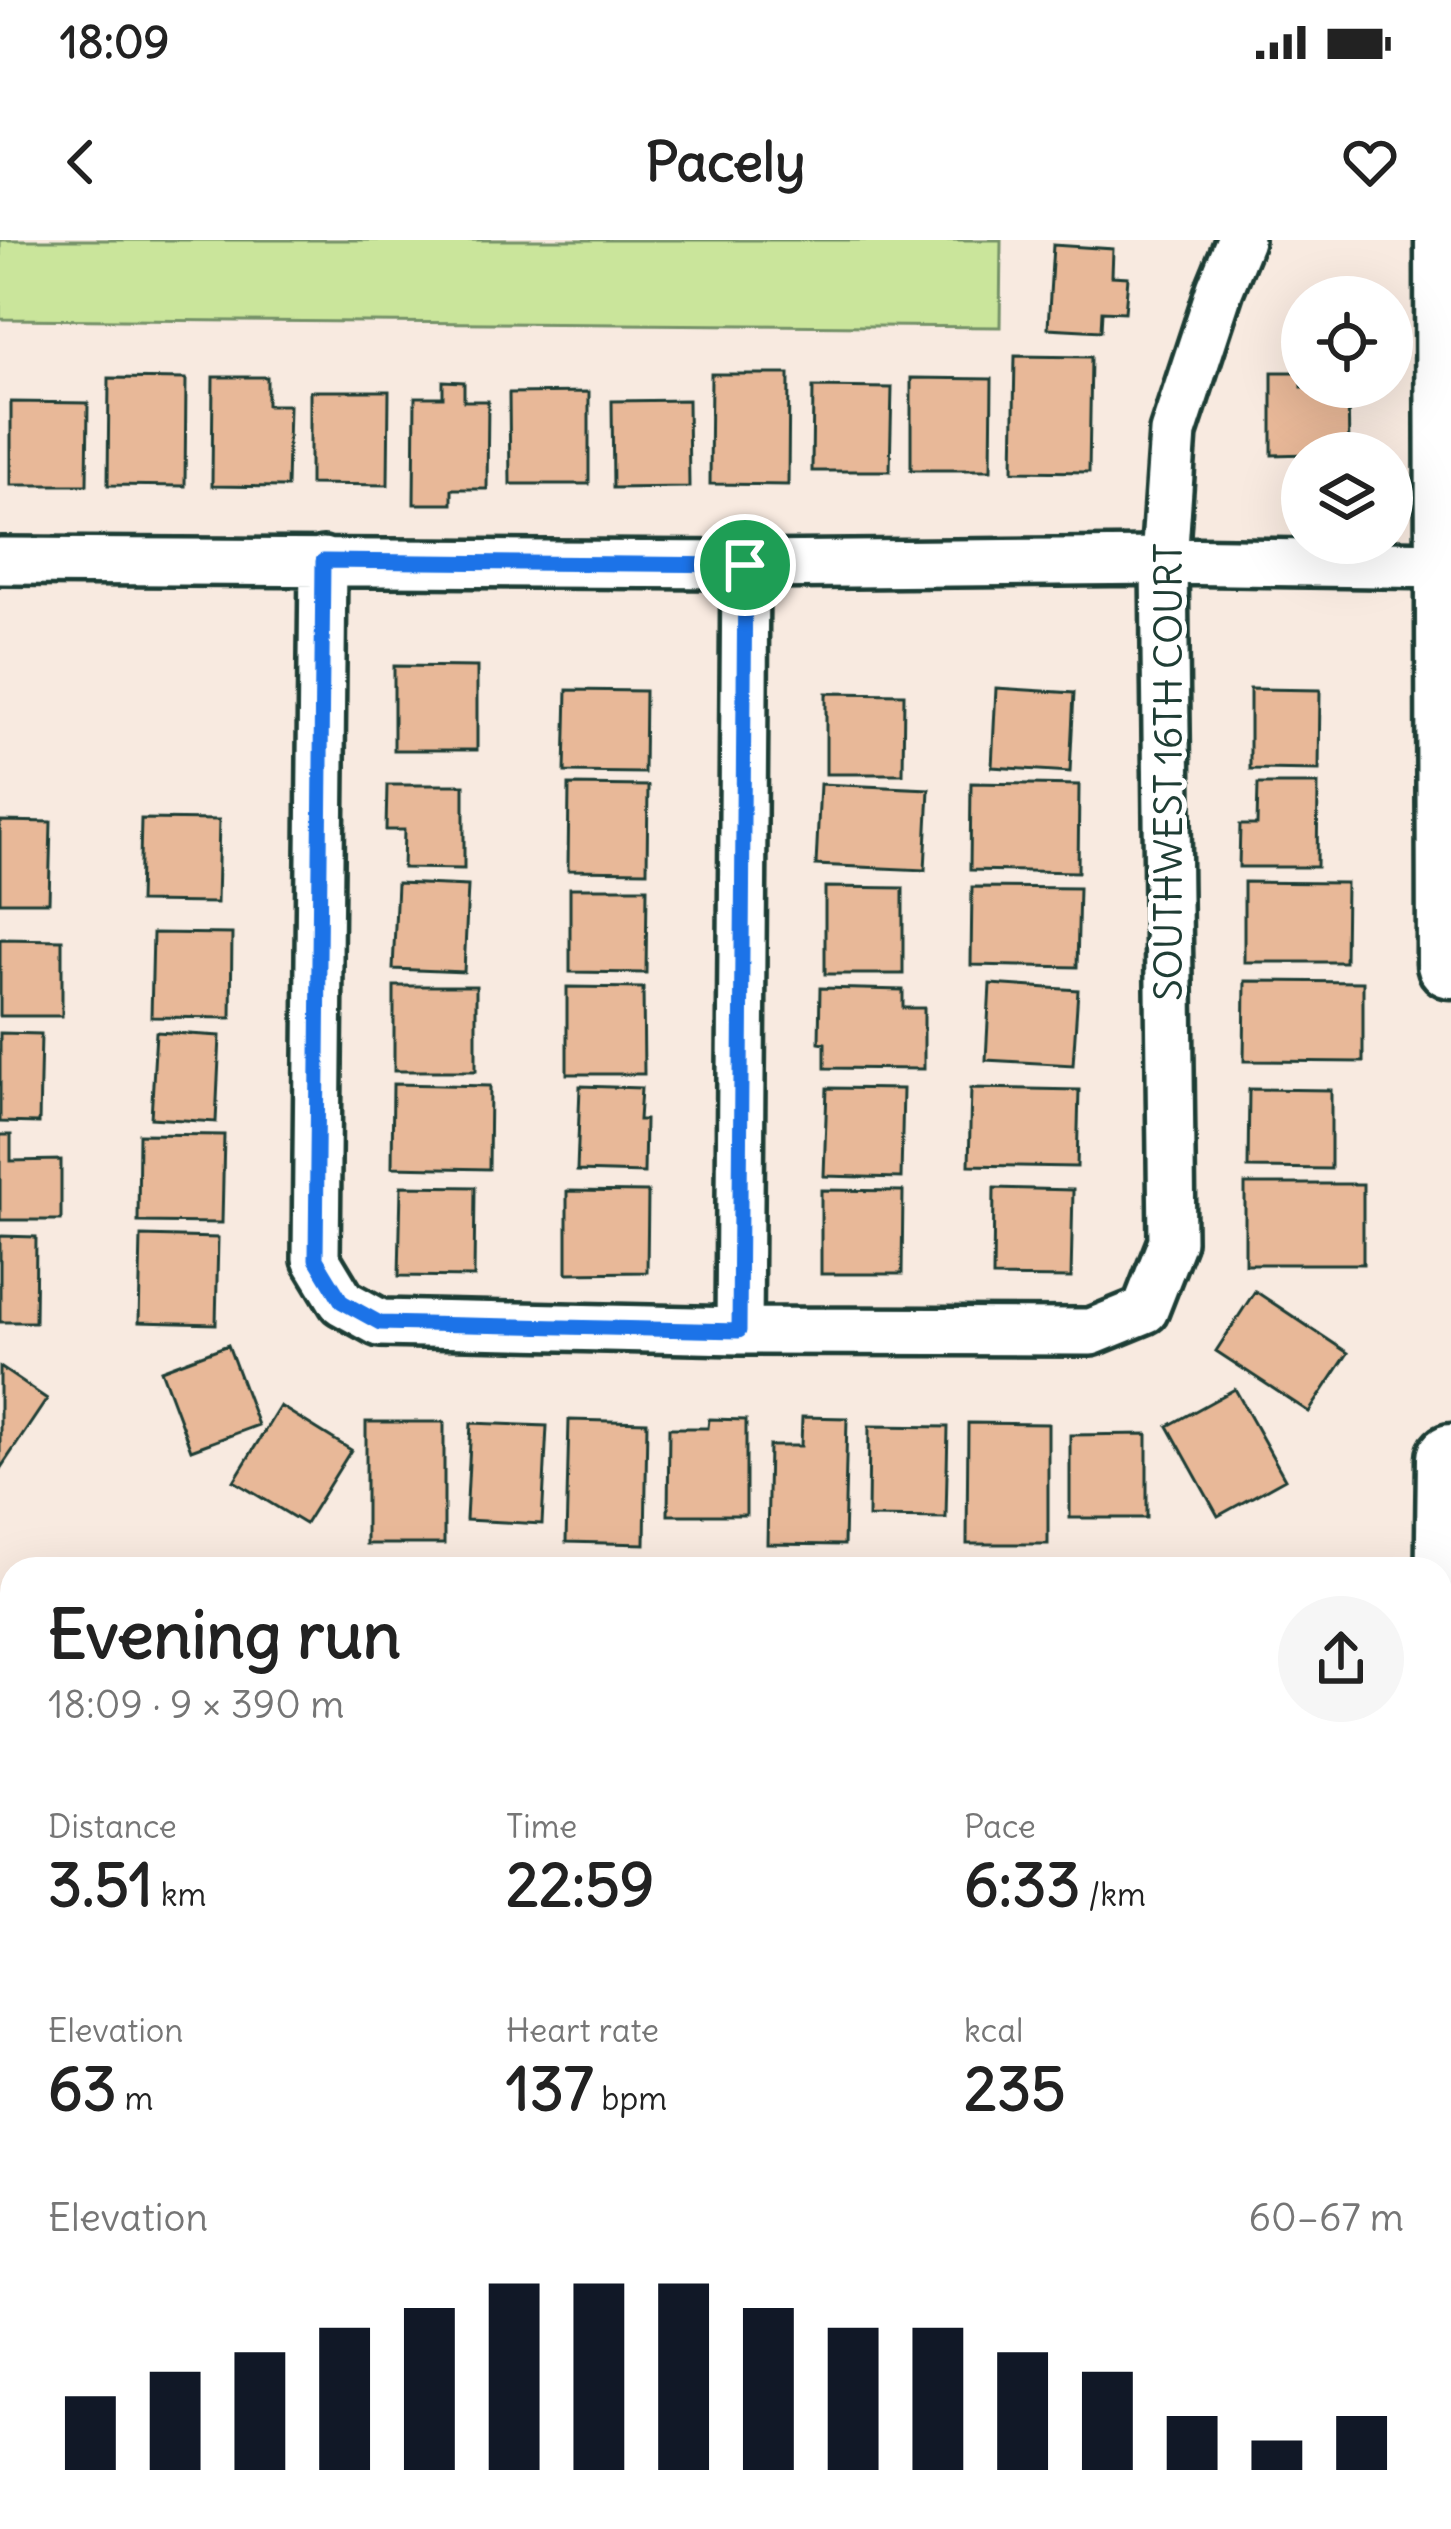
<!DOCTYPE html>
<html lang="en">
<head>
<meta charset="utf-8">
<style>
	body { margin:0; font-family:Delius,sans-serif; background:#f6f6f6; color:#222; height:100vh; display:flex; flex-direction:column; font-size:45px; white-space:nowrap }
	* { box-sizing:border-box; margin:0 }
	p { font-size:39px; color:#767676 }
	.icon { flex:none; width:66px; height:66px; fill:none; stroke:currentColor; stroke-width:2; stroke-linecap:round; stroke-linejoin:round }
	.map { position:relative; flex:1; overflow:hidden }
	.panel { position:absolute; left:0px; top:1317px; width:1452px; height:972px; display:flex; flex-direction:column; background:#fff; border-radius:36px 36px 0 0; box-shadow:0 12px 48px #0002 }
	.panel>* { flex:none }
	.tools { position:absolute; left:1281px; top:36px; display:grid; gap:24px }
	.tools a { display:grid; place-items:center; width:132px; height:132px; border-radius:50%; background:#fff; box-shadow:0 12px 48px #0002; font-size:60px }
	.pin { position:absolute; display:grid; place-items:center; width:102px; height:102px; color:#fff; margin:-51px; border:6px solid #fff; border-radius:50%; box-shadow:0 3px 12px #0007 }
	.round { display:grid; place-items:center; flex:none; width:126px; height:126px; border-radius:63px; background:#f6f6f6 }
	.overview { display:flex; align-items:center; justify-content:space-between; height:204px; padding:0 48px }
	h1 { font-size:66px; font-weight:800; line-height:90px }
	.stats { display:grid; grid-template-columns:repeat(3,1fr); gap:18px; height:204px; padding:12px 48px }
	.stats div { display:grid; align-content:center }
	.stats b { font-size:60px; font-weight:800 }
	.stats small { font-size:33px; font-weight:400 }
	.stats p { font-size:33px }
	.chart { height:336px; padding:24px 48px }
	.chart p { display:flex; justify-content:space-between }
	.chart svg { width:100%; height:216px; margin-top:12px; stroke:#111827; stroke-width:6 }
	.status { display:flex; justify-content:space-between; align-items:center; height:84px; padding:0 60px; background:#fff; direction:ltr }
	.status svg { height:33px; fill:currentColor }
	header { display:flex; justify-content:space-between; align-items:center; height:156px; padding:0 48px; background:#fff; font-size:54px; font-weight:800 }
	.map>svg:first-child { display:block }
</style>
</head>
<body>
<div class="status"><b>18:09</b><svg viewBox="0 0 49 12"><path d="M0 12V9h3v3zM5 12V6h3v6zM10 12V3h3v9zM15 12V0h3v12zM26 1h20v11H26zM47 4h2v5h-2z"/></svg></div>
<header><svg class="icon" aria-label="back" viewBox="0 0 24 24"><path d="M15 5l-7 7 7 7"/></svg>Pacely<svg class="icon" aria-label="heart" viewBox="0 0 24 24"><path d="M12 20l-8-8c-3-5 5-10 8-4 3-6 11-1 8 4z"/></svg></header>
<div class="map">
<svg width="1451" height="2289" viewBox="0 0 1451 2289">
	<rect width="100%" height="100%" fill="#f8eae0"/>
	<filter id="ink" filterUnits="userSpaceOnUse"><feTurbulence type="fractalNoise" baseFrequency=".00833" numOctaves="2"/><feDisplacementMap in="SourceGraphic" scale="24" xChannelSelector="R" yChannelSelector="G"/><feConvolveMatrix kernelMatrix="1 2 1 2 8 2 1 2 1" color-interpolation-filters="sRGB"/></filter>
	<g filter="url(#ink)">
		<path fill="#cae59b" stroke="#749168" stroke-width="3" d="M0 0H1001L1000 87 0 79Z"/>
		<path fill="#78c9ce" stroke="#549190" stroke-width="3" d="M0 1753H12V2277H322L320 2289H0Z"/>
		<path fill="#e8b898" stroke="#1f3d34" stroke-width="3" d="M1053 5 1113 9 1112 36 1128 37 1125 72 1102 71 1101 91 1048 88Z
			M1015 116 1091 117 1089 232 1013 231Z
			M1272 132H1302V147H1348L1349 213 1272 215Z
			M711 134H789L788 245 710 244Z
			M213 137H267V165H289L287 247 212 246Z
			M109 138 186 139 185 246 108 245Z
			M911 138 992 139 991 230H911Z
			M443 141 464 142V161H488L487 249H452V264H414L415 157H443Z
			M813 147 892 148 890 231H812Z
			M310 151H389L388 245 310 244Z
			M589 152V244H510L509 153Z
			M688 160 689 247 613 248 612 161Z
			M11 162 88 163 87 245H11Z
			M394 426 477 427V510H394Z
			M996 448 1074 453 1070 532 992 527Z
			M1250 449 1320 450 1319 530 1250 529Z
			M567 450 645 451 644 533 565 532Z
			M826 453 904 454 903 534H826Z
			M971 543 1079 545 1078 632 970 630Z
			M820 544 929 549 925 630 816 625Z
			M1258 544H1318L1317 627H1239L1240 585H1257Z
			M387 545H464V629L403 628 404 590H386Z
			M569 545 648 546 647 631 568 630Z
			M141 579 219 580 217 663 139 662Z
			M0 581 51 582 49 662H0Z
			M1244 642 1346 643 1345 722H1244Z
			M397 643 468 646 464 732 393 729Z
			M825 647 903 648V734H825Z
			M972 647 1079 648 1077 727 971 725Z
			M570 648H647L646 733 570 732Z
			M153 693 232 694 231 778 151 777Z
			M0 699 62 700V776H0Z
			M1245 741 1363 742V822L1244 821Z
			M990 744 1078 750 1073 825 986 820Z
			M394 746H476V831H394Z
			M567 747 643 748 644 834H567Z
			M820 748 903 750V768H924V829L825 828V803L819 802Z
			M156 792 220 796 216 882 151 878Z
			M0 793 41 794 39 883 0 882Z
			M393 844 490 846 489 929 392 927Z
			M580 846 641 848 639 880H645L644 933 577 931Z
			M827 848 903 849 901 938 824 936Z
			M971 848 1079 850 1077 927 969 925Z
			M1249 849 1331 850V929L1248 928Z
			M139 894 224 895 222 983 138 982Z
			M0 895H11V921L61 920V980H0Z
			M1245 944H1363V1024H1245Z
			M401 946 475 947 474 1037 399 1036Z
			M994 948 1073 950 1071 1038 993 1037Z
			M821 950 903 951 902 1034H821Z
			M567 951 648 952 647 1032 567 1033Z
			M0 996 36 997 35 1082H0Z
			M141 996 218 998 216 1084 139 1082Z
			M1255 1051 1348 1113 1309 1172 1216 1111Z
			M228 1105 258 1185 191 1210 161 1130Z
			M0 1127 47 1159 0 1229Z
			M1235 1149 1285 1239 1218 1276 1168 1186Z
			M280 1166 351 1210 305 1284 234 1241Z
			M802 1177 847 1178 844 1305 767 1304 769 1206H801Z
			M709 1179 746 1180V1275H668L669 1188H708Z
			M569 1180 647 1182 645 1304 566 1302Z
			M366 1182H444V1304H366Z
			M471 1183 547 1186 542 1284 466 1280Z
			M968 1183 1048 1184V1304H967Z
			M869 1186 948 1187 946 1278 868 1277Z
			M1147 1194V1278H1070V1195Z
			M0 1346H6L5 1462H0Z
			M0 1625H12V1708H0Z
			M412 2277H462L456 2288 459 2289H407Z
			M647 2277H758L750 2289H666Z
			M1018 2277H1073L1075 2289H998L1019 2285Z
			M1125 2277H1212L1223 2289H1112Z"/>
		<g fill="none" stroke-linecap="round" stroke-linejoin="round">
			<defs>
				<path id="street" d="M0 321 745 325 1164 321 1451 325
					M323 321 316 1019 342 1062 380 1083 739 1091 1091 1092 1145 1070 1172 1001 1164 321 1173 192 1220 49 1240 0
					M739 1091 745 325
					M0 1526H12
					M887 2277 888 2289"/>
				<path id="secondary" d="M1449 0 1451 724
					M1451 1218 1447 1531 1451 1847
					M1443 2289 1451 1986"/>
			</defs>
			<use href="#street" stroke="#1f3d34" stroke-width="54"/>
			<use href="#secondary" stroke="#1f3d34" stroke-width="75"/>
			<use href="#street" stroke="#fff" stroke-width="45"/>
			<use href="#secondary" stroke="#fff" stroke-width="66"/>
		</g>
	</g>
	<g fill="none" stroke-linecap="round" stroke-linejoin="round" filter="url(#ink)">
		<defs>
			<path id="route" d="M323 321 745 325 739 1091 380 1083 342 1062 316 1019Z"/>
		</defs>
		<use href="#route" stroke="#fff" stroke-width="24"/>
		<use href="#route" stroke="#1a73e8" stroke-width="15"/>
	</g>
	<g text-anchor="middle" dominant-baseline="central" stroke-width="10" stroke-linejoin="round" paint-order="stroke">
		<g font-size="39" fill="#1f3d34" stroke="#fff">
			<text transform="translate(1168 532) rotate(-90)">SOUTHWEST 16TH COURT</text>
		</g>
	</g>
</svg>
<div class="tools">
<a><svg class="icon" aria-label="locate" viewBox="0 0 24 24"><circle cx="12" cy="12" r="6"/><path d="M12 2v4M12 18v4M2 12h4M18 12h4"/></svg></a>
<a><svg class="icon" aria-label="layers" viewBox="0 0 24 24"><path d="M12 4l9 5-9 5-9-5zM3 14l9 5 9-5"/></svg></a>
</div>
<div class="pin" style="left:745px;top:325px;background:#1e9e55"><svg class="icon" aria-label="arrive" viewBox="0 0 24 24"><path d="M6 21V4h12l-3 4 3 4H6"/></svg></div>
<section class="panel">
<div class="overview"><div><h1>Evening run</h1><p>18:09 · 9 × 390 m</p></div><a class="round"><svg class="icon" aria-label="share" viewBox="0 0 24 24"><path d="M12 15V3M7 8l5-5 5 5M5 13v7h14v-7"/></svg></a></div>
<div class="stats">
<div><p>Distance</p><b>3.51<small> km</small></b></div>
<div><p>Time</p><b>22:59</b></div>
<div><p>Pace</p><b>6:33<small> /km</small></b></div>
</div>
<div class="stats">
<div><p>Elevation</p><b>63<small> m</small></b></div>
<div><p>Heart rate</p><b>137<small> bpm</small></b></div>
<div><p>kcal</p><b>235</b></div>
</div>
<div class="chart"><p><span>Elevation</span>60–67 m</p>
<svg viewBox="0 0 160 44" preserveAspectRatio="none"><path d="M5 44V29M15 44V24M25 44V20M35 44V15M45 44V11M55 44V6M65 44V6M75 44V6M85 44V11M95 44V15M105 44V15M115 44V20M125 44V24M135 44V33M145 44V38M155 44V33"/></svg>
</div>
</section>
</div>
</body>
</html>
